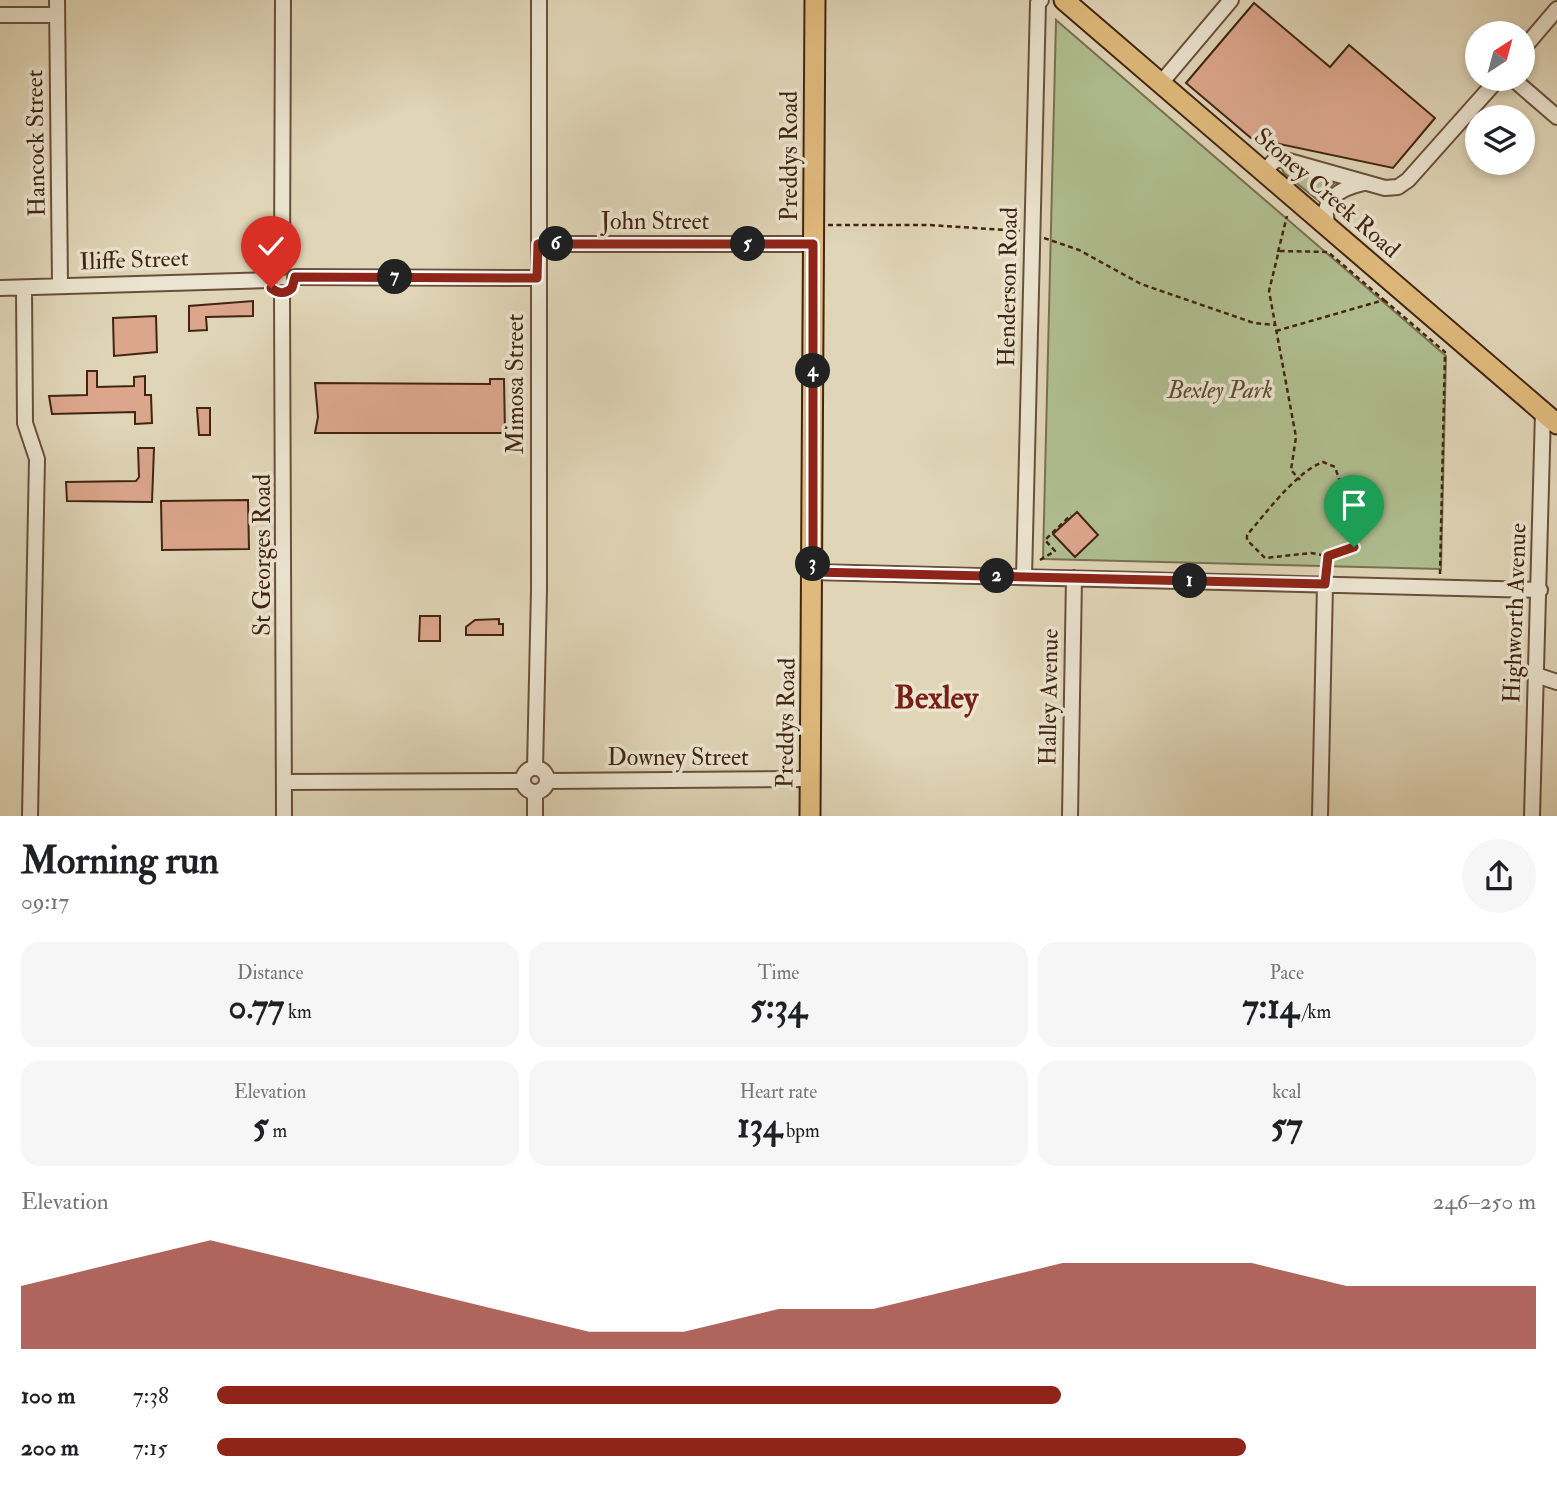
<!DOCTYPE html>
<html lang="en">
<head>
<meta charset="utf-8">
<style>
	body { margin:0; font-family:"IM FELL Double Pica",serif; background:#f6f6f6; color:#202124; height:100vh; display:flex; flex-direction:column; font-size:26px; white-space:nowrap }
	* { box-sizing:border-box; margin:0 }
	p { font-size:23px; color:#757577 }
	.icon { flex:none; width:38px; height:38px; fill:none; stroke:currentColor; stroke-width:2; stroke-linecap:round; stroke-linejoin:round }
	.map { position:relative; height:816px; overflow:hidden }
	.details { display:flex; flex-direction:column; background:#fff; flex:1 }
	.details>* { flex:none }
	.needle { width:46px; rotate:36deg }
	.fabs { position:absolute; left:1465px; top:21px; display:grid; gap:14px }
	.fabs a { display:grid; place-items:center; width:70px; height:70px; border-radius:50%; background:#fff; box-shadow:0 4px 10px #0003; font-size:35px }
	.pin { position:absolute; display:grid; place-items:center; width:60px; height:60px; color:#fff; margin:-72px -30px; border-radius:50% 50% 50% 0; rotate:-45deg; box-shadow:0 0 7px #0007 }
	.pin .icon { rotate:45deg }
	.km { position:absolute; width:35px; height:35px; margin:-18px; border-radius:50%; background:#222; color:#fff; font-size:19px; line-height:35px; text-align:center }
	.round { display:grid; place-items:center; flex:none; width:74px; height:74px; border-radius:37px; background:#f6f6f6 }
	.overview { display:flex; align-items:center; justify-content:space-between; height:119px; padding:0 21px }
	h1 { font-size:38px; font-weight:700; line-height:52px }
	.stats { display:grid; grid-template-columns:repeat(3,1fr); gap:10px; height:119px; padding:7px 21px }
	.stats div { display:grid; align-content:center; border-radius:18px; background:#f6f6f6; text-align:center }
	.stats b { font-size:35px; font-weight:700 }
	.stats small { font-size:19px; font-weight:400 }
	.stats p { font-size:19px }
	.chart { height:196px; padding:14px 21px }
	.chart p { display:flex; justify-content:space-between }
	.chart svg { width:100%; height:126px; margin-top:7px; fill:#8f2418; opacity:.7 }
	ul { padding:0 21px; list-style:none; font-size:23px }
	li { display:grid; grid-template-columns:112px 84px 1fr; align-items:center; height:52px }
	li i { height:18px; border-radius:9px; background:#8f2418 }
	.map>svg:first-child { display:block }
</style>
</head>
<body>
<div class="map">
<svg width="1557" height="816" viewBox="0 0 1557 816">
	<rect width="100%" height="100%" fill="#e0d5b7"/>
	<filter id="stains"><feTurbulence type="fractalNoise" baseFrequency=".00286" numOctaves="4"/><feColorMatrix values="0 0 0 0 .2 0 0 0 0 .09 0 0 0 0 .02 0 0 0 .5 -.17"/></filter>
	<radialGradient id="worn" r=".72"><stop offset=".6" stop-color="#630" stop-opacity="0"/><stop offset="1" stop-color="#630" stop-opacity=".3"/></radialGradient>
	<path fill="#b0be90" stroke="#797150" stroke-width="2" d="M1056 20 1446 356 1441 569 1043 559Z
		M1286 166 1336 181 1319 201 1284 173 1282 169Z"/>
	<path fill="#dba68c" stroke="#422410" stroke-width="2" d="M1254 3 1330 67 1349 45 1435 118 1393 168 1251 138 1186 83Z
		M253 301V316L206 317 207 330 189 331V306Z
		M156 316 157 352 114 356 113 318Z
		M87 371H97V387L134 386V377L145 376V395H151L152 423 135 424V412L52 414 49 396 87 395Z
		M490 379H504L505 433H315L318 417 315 383 490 384Z
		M197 408H210V435H199Z
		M138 448H154L152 502 67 501 66 482 136 481 139 477Z
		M248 500 249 549 162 550 161 501Z
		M1077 512 1098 535 1075 557 1053 534Z
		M420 616H440V641H419Z
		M499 619V624H503V635H466V627L475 620Z"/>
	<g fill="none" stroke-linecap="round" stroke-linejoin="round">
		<defs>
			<path id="minor" d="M57 0 60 285
				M0 15H57
				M1522 50 1557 9
				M1513 79 1557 117
				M1161 83 1231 0
				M1264 172 1274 161 1282 159 1385 188 1398 187 1408 180 1498 79
				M1329 228C1317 200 1341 188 1364 183
				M539 244H813
				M282 267 283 0
				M295 277 537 278
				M0 288 269 280
				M24 288 25 423 37 459 30 816
				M282 293 284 816
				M813 572 1540 590
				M1024 577 1038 3 1041 0
				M1536 675 1557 682
				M523 780a12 12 0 1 1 24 0a12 12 0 1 1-24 0Z
				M535 768 539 590V0
				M547 781 810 779
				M284 782 523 781
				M535 816V793
				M1070 816 1074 578
				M1320 816 1325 584
				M1532 816 1543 412"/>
			<path id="major" d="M1064 0 1557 424
				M810 816 815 0"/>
		</defs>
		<use href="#minor" stroke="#6a503a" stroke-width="18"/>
		<use href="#major" stroke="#422410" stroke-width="23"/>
		<path stroke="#422410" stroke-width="2.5" stroke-dasharray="5 3.5" stroke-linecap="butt" d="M828 225H929L1021 231
			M1044 238 1079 250 1141 284 1254 323 1275 325
			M1278 252 1287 216
			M1384 300 1445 352 1440 574
			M1276 331 1384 300 1328 252 1281 251 1278 254 1269 291 1296 437 1291 470 1300 480
			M1040 560 1055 551 1045 540 1071 515
			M1327 570 1328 556 1349 551 1359 540 1335 467 1323 462C1296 472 1266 513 1247 535V540L1265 558 1311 553 1328 556"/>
		<use href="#minor" stroke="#ebe4d0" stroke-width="14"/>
		<use href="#major" stroke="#e0ba7c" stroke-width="19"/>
	</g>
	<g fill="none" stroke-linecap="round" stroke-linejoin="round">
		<defs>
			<path id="route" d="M271 288C278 294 286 294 292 288L295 277 537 278 538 244H813V572L1325 584 1328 556 1354 547"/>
		</defs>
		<use href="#route" stroke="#fff" stroke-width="14"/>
		<use href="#route" stroke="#8f2418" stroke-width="9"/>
	</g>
	<g text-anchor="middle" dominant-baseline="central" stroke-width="7" stroke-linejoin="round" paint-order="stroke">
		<g font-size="24" fill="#422410" stroke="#ebe4d0">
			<text transform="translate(36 143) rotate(-91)">Hancock Street</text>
			<text transform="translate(789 156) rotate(-90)">Preddys Road</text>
			<text transform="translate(1327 193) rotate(41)">Stoney Creek Road</text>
			<text x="655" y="221">John Street</text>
			<text transform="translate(134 260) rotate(-2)">Iliffe Street</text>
			<text transform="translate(1008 287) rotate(-89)">Henderson Road</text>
			<text transform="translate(515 384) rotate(-90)">Mimosa Street</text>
			<text transform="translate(262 555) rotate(-90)">St Georges Road</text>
			<text transform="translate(1515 613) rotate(-88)">Highworth Avenue</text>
			<text transform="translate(1049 697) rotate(-89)">Halley Avenue</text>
			<text transform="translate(786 723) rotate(-89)">Preddys Road</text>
			<text x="678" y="757">Downey Street</text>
		</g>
		<g font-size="24" font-style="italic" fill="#5e4a30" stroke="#ebe4d0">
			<text x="1220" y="390">Bexley Park</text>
		</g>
		<g font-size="32" font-weight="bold" fill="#7a1f14" stroke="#ebe4d0">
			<text x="936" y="698">Bexley</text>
		</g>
	</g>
	<rect width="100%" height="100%" filter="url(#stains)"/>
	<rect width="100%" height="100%" fill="url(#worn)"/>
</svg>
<div class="fabs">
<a><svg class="needle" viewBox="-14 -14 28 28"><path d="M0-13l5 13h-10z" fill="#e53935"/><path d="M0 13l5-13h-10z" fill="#757577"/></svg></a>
<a><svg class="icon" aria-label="layers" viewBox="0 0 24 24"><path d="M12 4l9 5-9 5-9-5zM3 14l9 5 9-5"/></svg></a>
</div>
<div class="pin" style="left:1354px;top:547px;background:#1e9e55"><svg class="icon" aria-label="arrive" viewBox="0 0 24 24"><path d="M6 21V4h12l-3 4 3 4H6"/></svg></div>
<div class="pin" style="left:271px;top:288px;background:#d93025"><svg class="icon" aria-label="check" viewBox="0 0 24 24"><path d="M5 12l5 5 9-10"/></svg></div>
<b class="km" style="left:1190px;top:581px">1</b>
<b class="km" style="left:997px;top:576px">2</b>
<b class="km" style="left:813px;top:564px">3</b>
<b class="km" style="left:813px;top:371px">4</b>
<b class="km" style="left:748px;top:244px">5</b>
<b class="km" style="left:556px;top:244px">6</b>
<b class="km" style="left:395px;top:277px">7</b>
</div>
<section class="details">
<div class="overview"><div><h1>Morning run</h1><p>09:17</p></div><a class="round"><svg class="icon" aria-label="share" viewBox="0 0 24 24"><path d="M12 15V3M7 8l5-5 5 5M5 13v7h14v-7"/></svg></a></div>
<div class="stats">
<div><p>Distance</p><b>0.77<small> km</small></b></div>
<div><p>Time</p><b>5:34</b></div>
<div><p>Pace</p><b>7:14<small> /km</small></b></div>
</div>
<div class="stats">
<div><p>Elevation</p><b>5<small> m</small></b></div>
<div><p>Heart rate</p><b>134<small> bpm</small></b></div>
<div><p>kcal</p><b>57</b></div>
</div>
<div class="chart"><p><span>Elevation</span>246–250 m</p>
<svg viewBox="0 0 160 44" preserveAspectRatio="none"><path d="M0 44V22L10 14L20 6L30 14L40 22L50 30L60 38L70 38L80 30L90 30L100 22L110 14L120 14L130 14L140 22L150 22L160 22V44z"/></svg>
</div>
<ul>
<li><b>100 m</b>7:38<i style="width:64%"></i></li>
<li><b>200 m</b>7:15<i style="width:78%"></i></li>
</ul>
</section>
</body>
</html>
